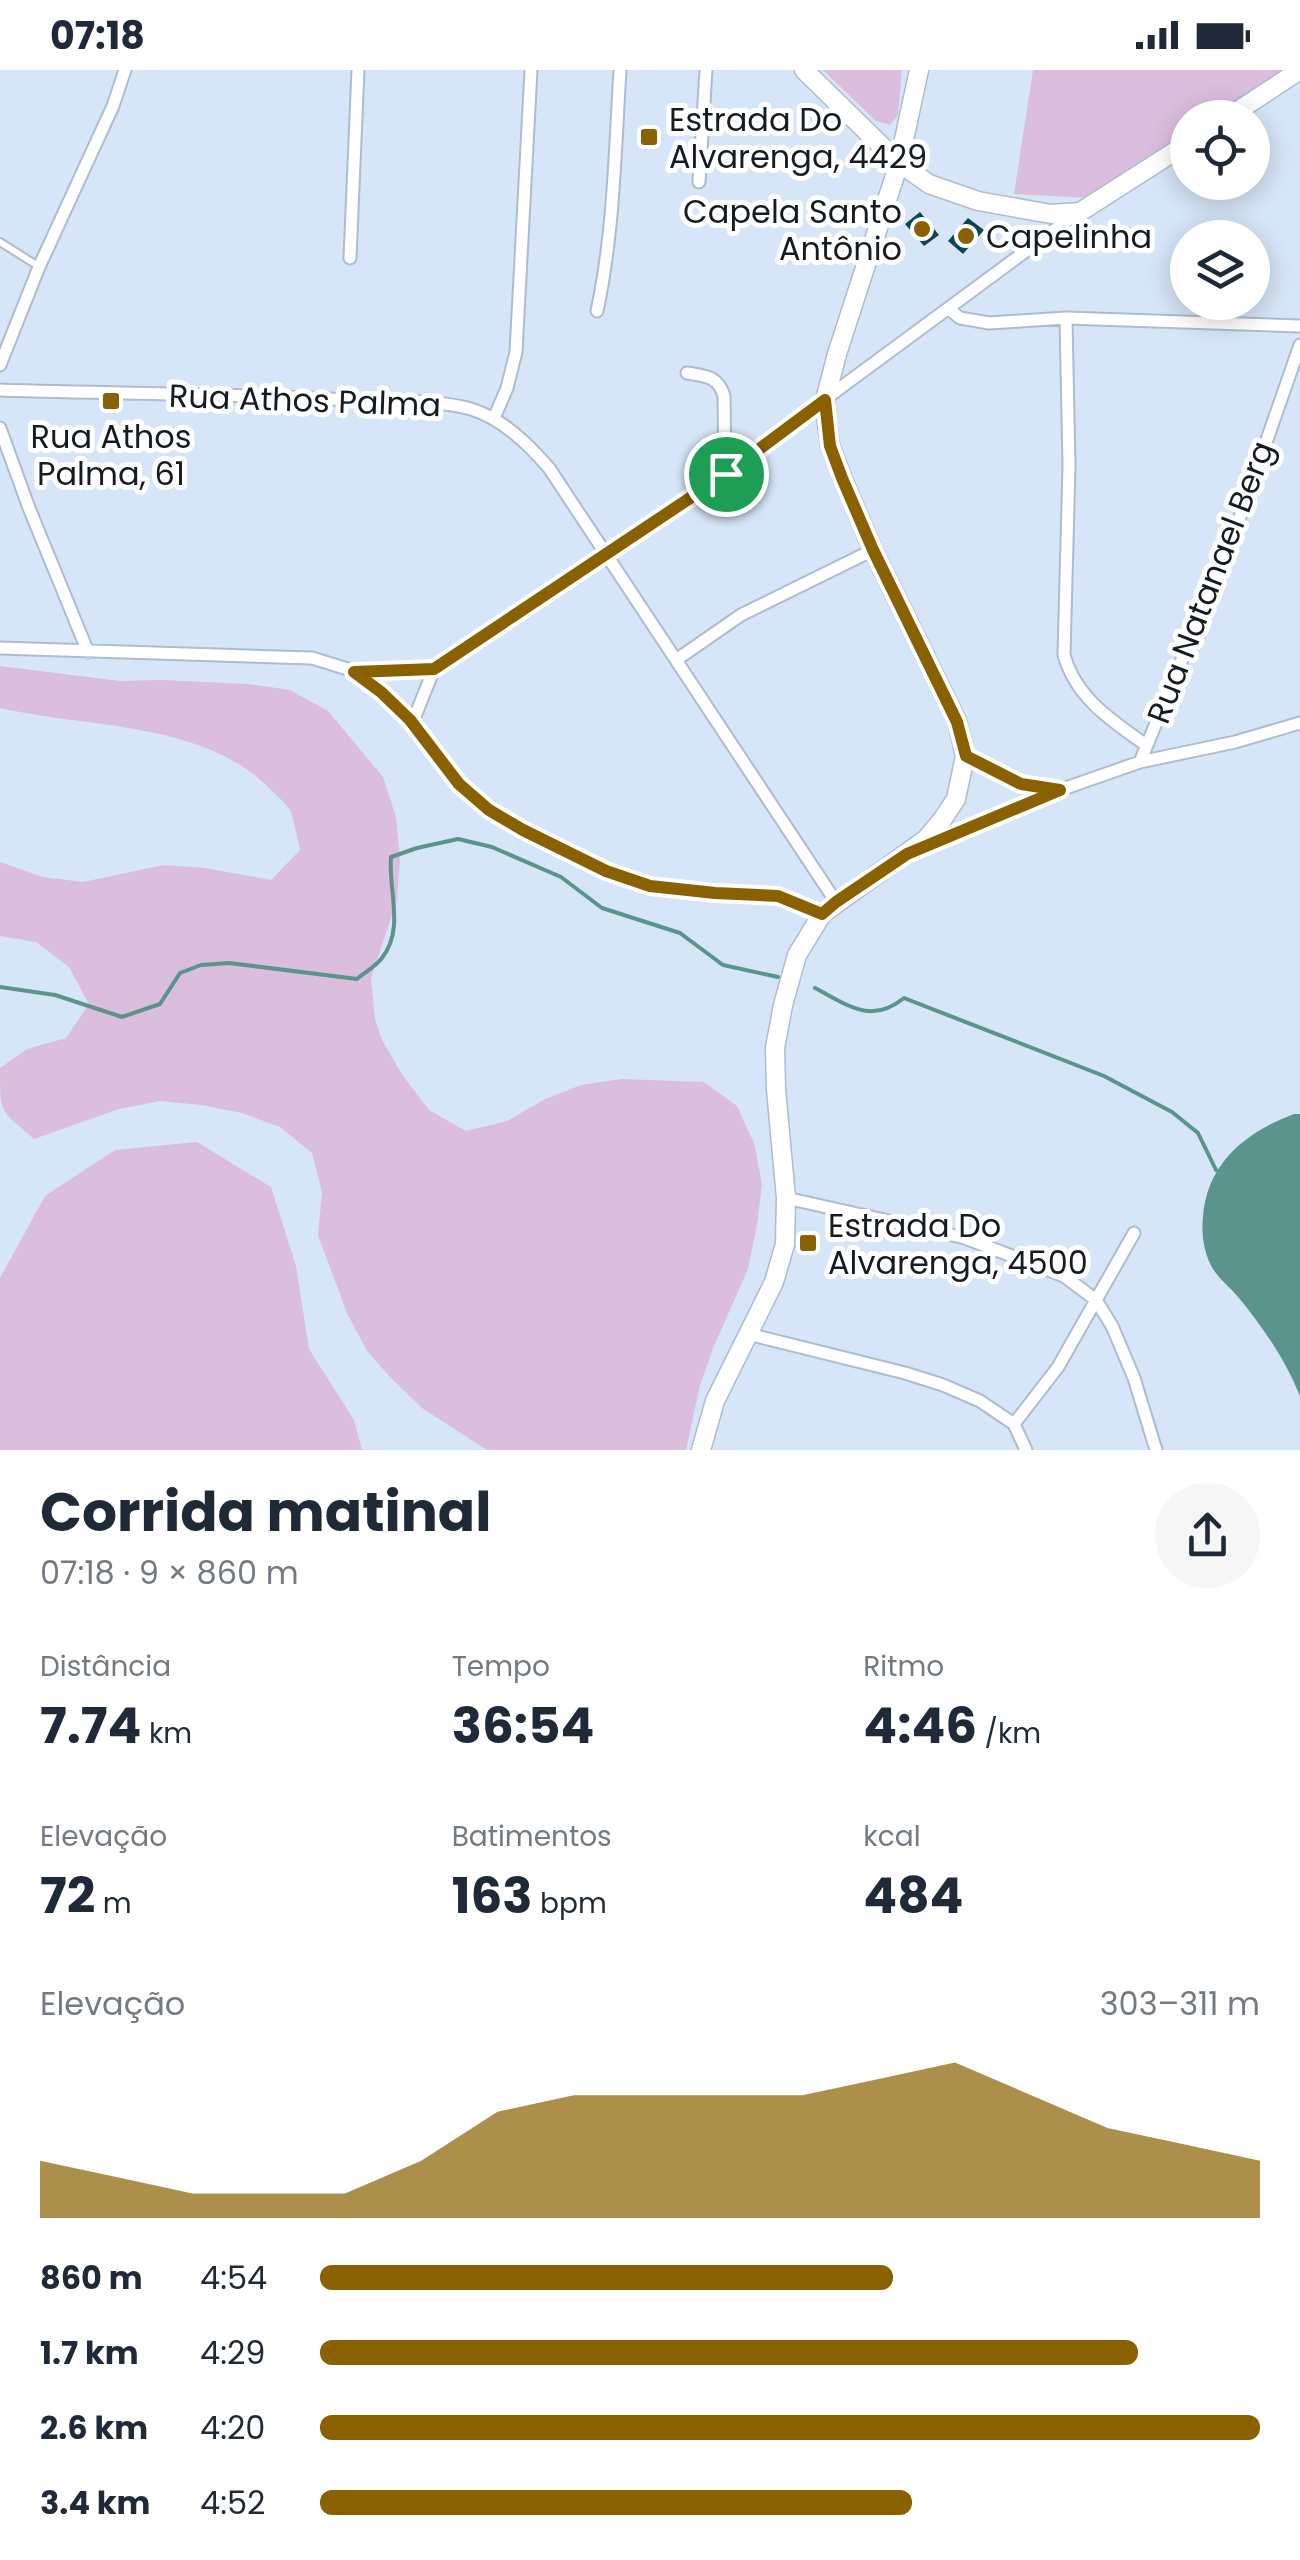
<!DOCTYPE html>
<html lang="pt">
<head>
<meta charset="utf-8">
<style>
	body { margin:0; font-family:Poppins,sans-serif; background:#f6f6f7; color:#1f2937; height:100vh; display:flex; flex-direction:column; font-size:38px; white-space:nowrap }
	* { box-sizing:border-box; margin:0 }
	p { font-size:32px; color:#747a83 }
	.icon { flex:none; width:55px; height:55px; fill:none; stroke:currentColor; stroke-width:2; stroke-linecap:round; stroke-linejoin:round }
	.map { position:relative; height:1380px; overflow:hidden }
	.sheet { display:flex; flex-direction:column; background:#fff; flex:1 }
	.sheet>* { flex:none }
	.buttons { position:absolute; left:1170px; top:30px; display:grid; gap:20px }
	.buttons a { display:grid; place-items:center; width:100px; height:100px; border-radius:50%; background:#fff; box-shadow:0 5px 25px #0003; font-size:50px }
	.pin { position:absolute; display:grid; place-items:center; width:85px; height:85px; color:#fff; margin:-42px; border:5px solid #fff; border-radius:50%; box-shadow:0 2px 10px #0007 }
	.round { display:grid; place-items:center; flex:none; width:105px; height:105px; border-radius:52px; background:#f6f6f7 }
	.head { display:flex; align-items:center; justify-content:space-between; height:170px; padding:0 40px }
	h1 { font-size:55px; font-weight:700; line-height:75px }
	.figures { display:grid; grid-template-columns:repeat(3,1fr); gap:15px; height:170px; padding:10px 40px }
	.figures div { display:grid; align-content:center }
	.figures b { font-size:50px; font-weight:700 }
	.figures small { font-size:28px; font-weight:400 }
	.figures p { font-size:28px }
	.chart { height:280px; padding:20px 40px }
	.chart p { display:flex; justify-content:space-between }
	.chart svg { width:100%; height:180px; margin-top:10px; fill:#896100; opacity:.7 }
	ul { padding:0 40px; list-style:none; font-size:32px }
	li { display:grid; grid-template-columns:160px 120px 1fr; align-items:center; height:75px }
	li i { height:25px; border-radius:12px; background:#896100 }
	.status { display:flex; justify-content:space-between; align-items:center; height:70px; padding:0 50px; background:#fff; direction:ltr }
	.status svg { height:28px; fill:currentColor }
	.map>svg:first-child { display:block }
</style>
</head>
<body>
<div class="status"><b>07:18</b><svg viewBox="0 0 49 12"><path d="M0 12V9h3v3zM5 12V6h3v6zM10 12V3h3v9zM15 12V0h3v12zM26 1h20v11H26zM47 4h2v5h-2z"/></svg></div>
<div class="map">
<svg width="1300" height="1380" viewBox="0 0 1300 1380">
	<rect width="100%" height="100%" fill="#d6e5f7"/>
	<path fill="#dbbedd" d="M823 0H902L898 45 890 55 876 51Z
		M1033 0H1295L1217 47 1188 48 1187 66 1086 128 1014 124Z
		M0 596 120 611 162 610 248 614 290 620 328 641 383 707 396 747 400 788 397 830 371 908 375 949 382 970 403 1006 429 1040 466 1061 507 1051 543 1030 581 1015 622 1009 704 1012 737 1036 754 1073 762 1114 757 1155 748 1199 714 1276 700 1315 686 1380H487L422 1338 391 1308 367 1281 347 1243 318 1165 322 1122 312 1083 280 1057 242 1043 201 1035 160 1031 119 1039 34 1069C0 1039 0 1045 0 998L27 979 66 968 89 934 69 897 36 872 0 866V792L43 807 83 812 164 795 205 798 271 810 300 780C297 768 295 754 291 742 287 734 277 726 270 719 204 651 86 658 0 638Z
		M197 1072 271 1117 296 1196 309 1279 354 1350 362 1380H0V1208L45 1126 115 1080Z"/>
	<path fill="#5b948c" d="M1294 1044H1300V1326C1285 1289 1264 1259 1239 1228 1231 1218 1220 1210 1213 1199 1204 1184 1201 1164 1203 1147 1207 1093 1246 1062 1294 1044Z"/>
	<g fill="none" stroke-linecap="round" stroke-linejoin="round">
		<path stroke="#5b948c" stroke-width="4" d="M0 917 55 925 122 947 160 934 180 903 201 895 229 893 357 909C364 903 376 896 382 888 405 859 388 820 391 787L417 778 458 769 492 777 561 807 602 838 680 863 723 895 778 907
			M815 918C848 935 871 955 904 928L1104 1006 1172 1042 1198 1063 1216 1100"/>
	</g>
	<path fill="#0c4654" d="M920 142 939 165 924 176 905 154Z
		M968 148 984 160 963 184 948 171Z"/>
	<g fill="none" stroke-linecap="round" stroke-linejoin="round">
		<defs>
			<path id="lane" d="M0 172 38 196"/>
			<path id="street" d="M699 112 706 0
				M350 188 358 0
				M950 240 960 248 989 253 1066 248 1300 256
				M597 241C614 162 615 80 620 0
				M1066 248 1069 396 1064 585C1076 628 1112 651 1146 675
				M0 295 39 197 113 36 125 0
				M687 303C706 306 718 306 724 326L725 403
				M0 320C117 324 233 323 350 330 386 332 437 329 471 339 503 349 528 374 549 398L836 832
				M494 348 507 318 516 282 531 0
				M0 358 29 438 88 582
				M0 578 312 588 354 601 381 622 409 651 459 714 489 740 560 779 606 801 650 816 715 823 778 826 822 844
				M676 590 741 545 873 480
				M355 601 434 599 441 595 725 403 1076 144
				M412 654 434 599
				M965 686 1021 714 1056 719
				M1140 692 1239 450 1300 275
				M921 778 1060 720 1140 692 1235 672 1300 653
				M786 1128 965 1168 1064 1206 1096 1230 1112 1256 1134 1308 1156 1380
				M748 1264 905 1303 943 1315 980 1331 1014 1354 1026 1380
				M1014 1354 1058 1297 1134 1163"/>
			<path id="secondary" d="M804 0 899 93 929 114 978 131 1051 144 1080 142 1188 73
				M1227 48 1300 0"/>
			<path id="primary" d="M701 1380 715 1331 774 1212 785 1174 786 1128 776 1019 775 978 783 935 797 885 822 844 926 769 942 750 956 729 965 686 957 651 873 480 842 407 830 375 826 346 825 330 837 284 899 93 919 0"/>
		</defs>
		<use href="#lane" stroke="#aebcce" stroke-width="10"/>
		<use href="#street" stroke="#aebcce" stroke-width="15"/>
		<use href="#secondary" stroke="#aebcce" stroke-width="21"/>
		<use href="#primary" stroke="#aebcce" stroke-width="21"/>
		<use href="#lane" stroke="#fff" stroke-width="6"/>
		<use href="#street" stroke="#fff" stroke-width="11"/>
		<use href="#secondary" stroke="#fff" stroke-width="18"/>
		<use href="#primary" stroke="#fff" stroke-width="18"/>
	</g>
	<g fill="none" stroke-linecap="round" stroke-linejoin="round">
		<defs>
			<path id="route" d="M825 330 830 376 842 408 873 480 957 652 966 686 1021 714 1060 720 907 784 836 832 822 844 778 826 715 823 650 816 606 801 523 760 489 740 459 714 410 650 381 622 354 602 434 599 726 404Z"/>
		</defs>
		<use href="#route" stroke="#fff" stroke-width="20"/>
		<use href="#route" stroke="#896100" stroke-width="12"/>
	</g>
	<g fill="#896100" stroke="#fff" stroke-width="4">
		<rect x="639" y="57" width="20" height="20" rx="5"/>
		<circle cx="922" cy="159" r="10"/>
		<circle cx="966" cy="166" r="10"/>
		<rect x="101" y="321" width="20" height="20" rx="5"/>
		<rect x="798" y="1163" width="20" height="20" rx="5"/>
	</g>
	<g text-anchor="middle" dominant-baseline="central" stroke-width="10" stroke-linejoin="round" paint-order="stroke">
		<g font-size="32" fill="#151b21" stroke="#fff" text-anchor="start">
			<text x="669" y="49">Estrada Do<tspan x="669" dy="37">Alvarenga, 4429</tspan></text>
			<text x="902" y="141" text-anchor="end">Capela Santo<tspan x="902" dy="37">Antônio</tspan></text>
			<text x="986" y="166">Capelinha</text>
			<text x="111" y="366" text-anchor="middle">Rua Athos<tspan x="111" dy="37">Palma, 61</tspan></text>
			<text x="828" y="1155">Estrada Do<tspan x="828" dy="37">Alvarenga, 4500</tspan></text>
		</g>
		<g font-size="32" fill="#151b21" stroke="#fff">
			<text transform="translate(305 330) rotate(2)">Rua Athos Palma</text>
			<text transform="translate(1210 512) rotate(-69)">Rua Natanael Berg</text>
		</g>
	</g>
</svg>
<div class="buttons">
<a><svg class="icon" aria-label="locate" viewBox="0 0 24 24"><circle cx="12" cy="12" r="6"/><path d="M12 2v4M12 18v4M2 12h4M18 12h4"/></svg></a>
<a><svg class="icon" aria-label="layers" viewBox="0 0 24 24"><path d="M12 4l9 5-9 5-9-5zM3 14l9 5 9-5"/></svg></a>
</div>
<div class="pin" style="left:726px;top:404px;background:#1e9e55"><svg class="icon" aria-label="arrive" viewBox="0 0 24 24"><path d="M6 21V4h12l-3 4 3 4H6"/></svg></div>
</div>
<section class="sheet">
<div class="head"><div><h1>Corrida matinal</h1><p>07:18 · 9 × 860 m</p></div><a class="round"><svg class="icon" aria-label="share" viewBox="0 0 24 24"><path d="M12 15V3M7 8l5-5 5 5M5 13v7h14v-7"/></svg></a></div>
<div class="figures">
<div><p>Distância</p><b>7.74<small> km</small></b></div>
<div><p>Tempo</p><b>36:54</b></div>
<div><p>Ritmo</p><b>4:46<small> /km</small></b></div>
</div>
<div class="figures">
<div><p>Elevação</p><b>72<small> m</small></b></div>
<div><p>Batimentos</p><b>163<small> bpm</small></b></div>
<div><p>kcal</p><b>484</b></div>
</div>
<div class="chart"><p><span>Elevação</span>303–311 m</p>
<svg viewBox="0 0 160 44" preserveAspectRatio="none"><path d="M0 44V30L10 34L20 38L30 38L40 38L50 30L60 18L70 14L80 14L90 14L100 14L110 10L120 6L130 14L140 22L150 26L160 30V44z"/></svg>
</div>
<ul>
<li><b>860 m</b>4:54<i style="width:61%"></i></li>
<li><b>1.7 km</b>4:29<i style="width:87%"></i></li>
<li><b>2.6 km</b>4:20<i style="width:100%"></i></li>
<li><b>3.4 km</b>4:52<i style="width:63%"></i></li>
</ul>
</section>
</body>
</html>
